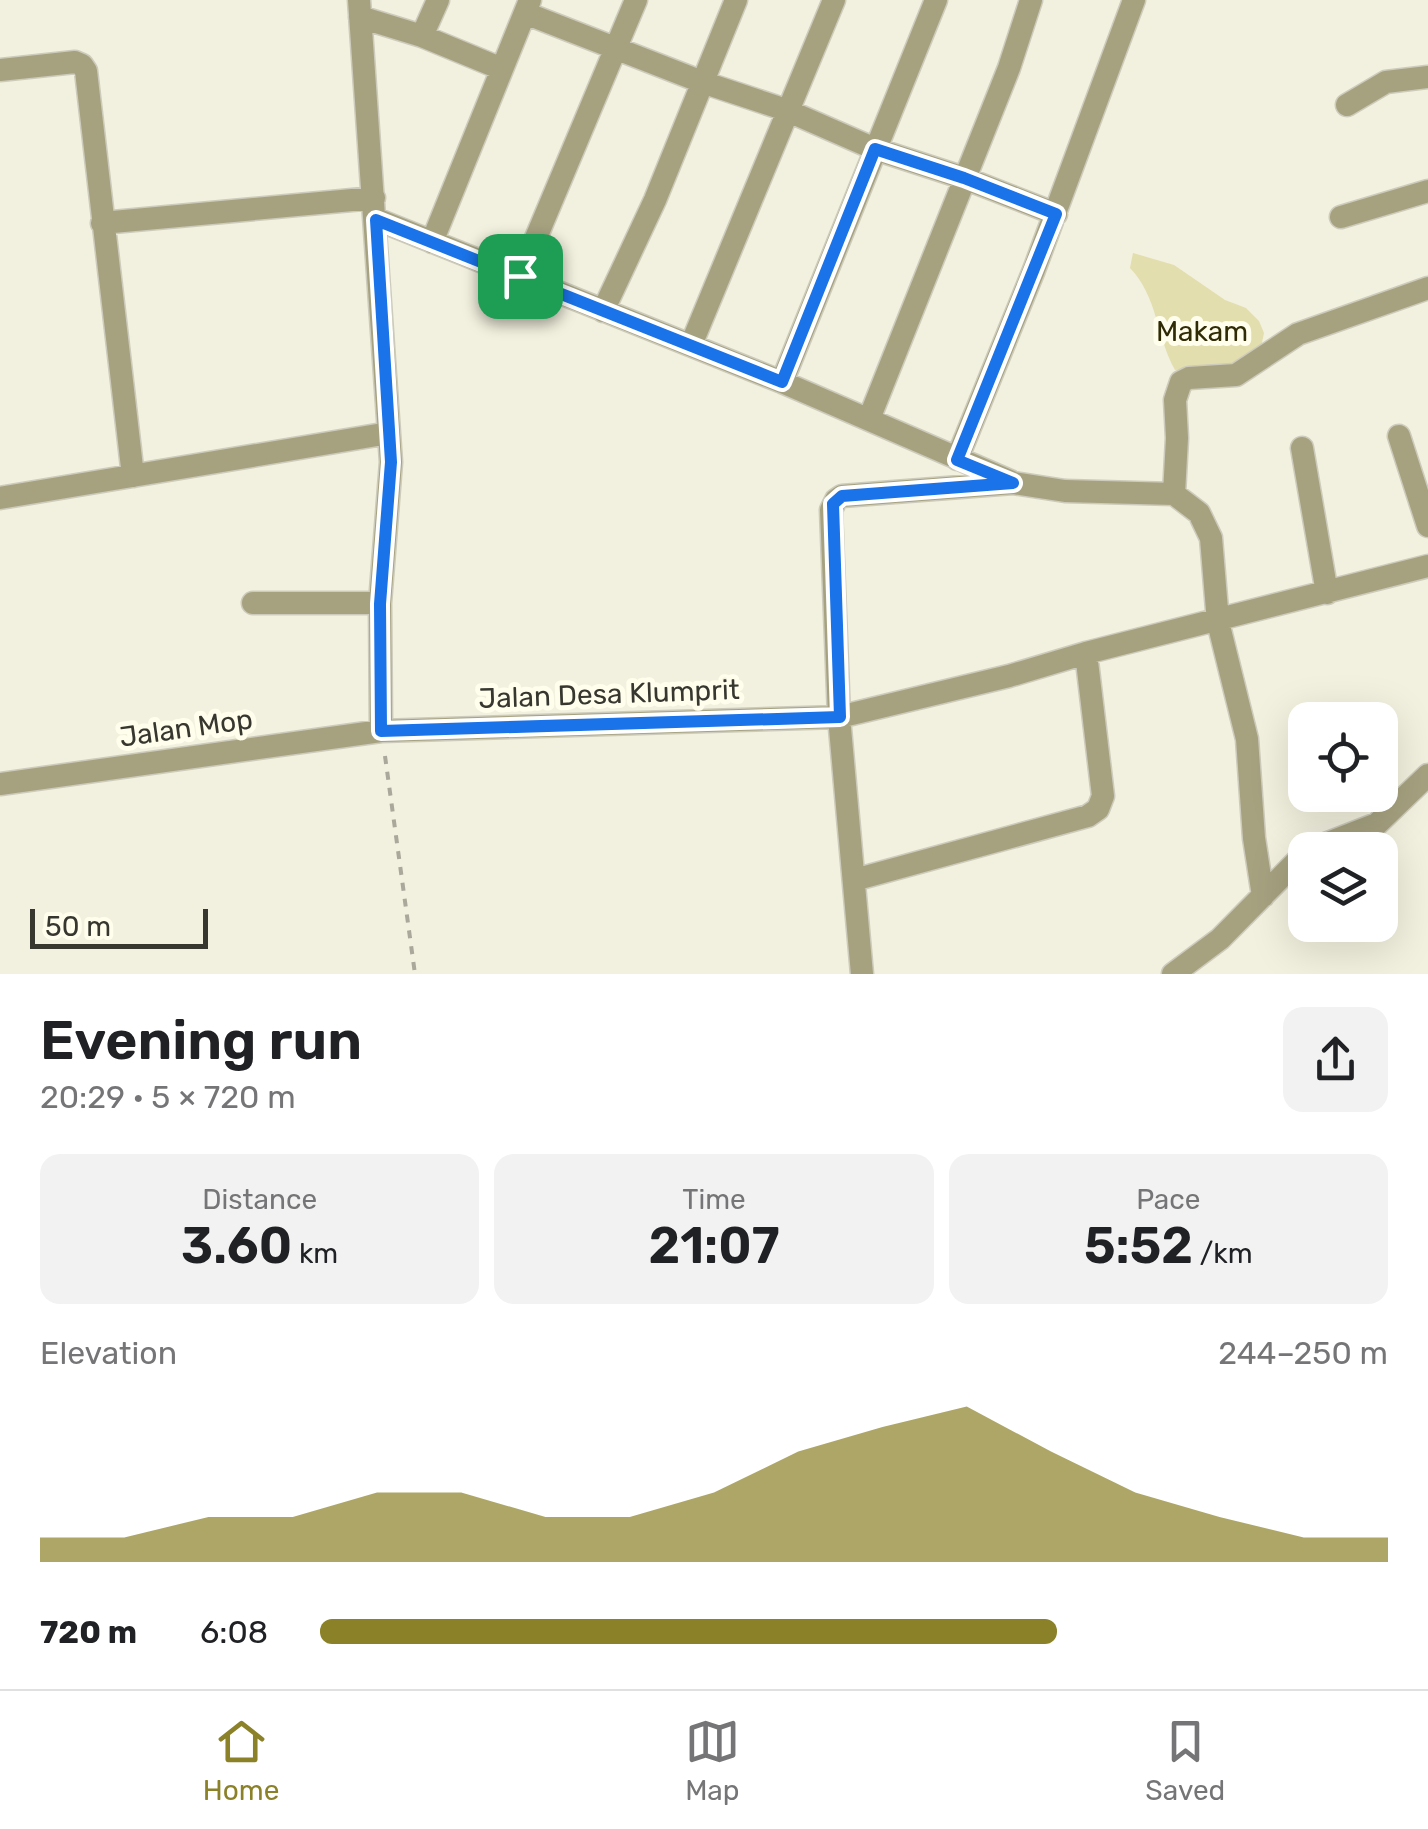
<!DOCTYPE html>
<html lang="en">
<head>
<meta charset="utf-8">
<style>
	body { margin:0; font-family:Rubik,sans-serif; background:#f2f2f2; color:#202124; height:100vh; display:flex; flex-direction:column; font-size:38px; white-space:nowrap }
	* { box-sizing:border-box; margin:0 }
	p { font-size:32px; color:#757577 }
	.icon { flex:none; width:55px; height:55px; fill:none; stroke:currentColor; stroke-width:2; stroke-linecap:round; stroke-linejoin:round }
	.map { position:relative; height:974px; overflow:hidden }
	.side { display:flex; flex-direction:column; background:#fff; flex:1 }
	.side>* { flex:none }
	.buttons { position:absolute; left:1288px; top:702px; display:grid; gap:20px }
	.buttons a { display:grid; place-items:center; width:110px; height:110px; border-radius:20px; background:#fff; box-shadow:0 10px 40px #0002; font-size:50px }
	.scale { position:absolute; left:30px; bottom:25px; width:178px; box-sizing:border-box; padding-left:10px; border:5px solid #373730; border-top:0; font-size:28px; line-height:35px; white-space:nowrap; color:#373730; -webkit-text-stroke:8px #fffdeb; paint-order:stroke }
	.pin { position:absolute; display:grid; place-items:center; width:85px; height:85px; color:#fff; margin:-42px; border-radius:20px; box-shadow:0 5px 15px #0006 }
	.round { display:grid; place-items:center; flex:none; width:105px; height:105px; border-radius:20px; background:#f2f2f2 }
	.overview { display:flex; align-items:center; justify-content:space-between; height:170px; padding:0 40px }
	h1 { font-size:55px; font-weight:600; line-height:75px }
	.figures { display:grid; grid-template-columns:repeat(3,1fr); gap:15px; height:170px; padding:10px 40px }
	.figures div { display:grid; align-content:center; border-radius:20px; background:#f2f2f2; text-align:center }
	.figures b { font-size:50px; font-weight:600 }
	.figures small { font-size:28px; font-weight:400 }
	.figures p { font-size:28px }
	.chart { height:280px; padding:20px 40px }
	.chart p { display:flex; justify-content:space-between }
	.chart svg { width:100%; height:180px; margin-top:10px; fill:#8b8128; opacity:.7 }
	ul { padding:0 40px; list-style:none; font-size:32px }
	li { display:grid; grid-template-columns:160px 120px 1fr; align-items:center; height:75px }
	li i { height:25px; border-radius:12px; background:#8b8128 }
	.tab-bar { display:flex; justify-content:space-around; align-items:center; height:140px; border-top:2px solid #e0e0e0; background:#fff; font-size:28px; color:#757577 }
	.tab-bar a { display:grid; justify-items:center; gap:5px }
	.tab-bar .current { color:#8b8128 }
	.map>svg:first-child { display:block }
</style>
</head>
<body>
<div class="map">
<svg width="1428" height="974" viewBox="0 0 1428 974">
	<rect width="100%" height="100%" fill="#f2f0de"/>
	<path fill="#e3dead" d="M1133 253 1174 265 1225 300 1246 308 1259 321 1264 333 1261 347 1241 365 1175 370C1156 336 1158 297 1130 268Z"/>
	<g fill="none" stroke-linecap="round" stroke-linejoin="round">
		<defs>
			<path id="street" d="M359 0 391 462 380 603 381 731
				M525 13 702 82 786 110 875 149 964 178 1056 214
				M360 17 422 36 502 69
				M422 36 438 0
				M0 70 75 62 82 65 86 71 133 476
				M1347 105 1386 82 1428 77
				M1341 217 1428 191
				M376 219 782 382 1010 481
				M102 223 374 198
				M432 242 530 0
				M520 276 636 0
				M603 311 655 200 736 0
				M691 345 834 0
				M782 382 936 0
				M869 419 1009 68 1031 0
				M1399 436 1428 526
				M1302 448 1327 593
				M957 459 1034 270 1134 0
				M1174 494 1199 513 1211 538 1218 622 1247 739 1254 838 1263 896
				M1174 494 1177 438 1175 400 1181 382 1189 378 1236 375 1298 334 1428 288
				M0 498 389 433
				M253 603H380
				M0 784 381 731 839 717 1009 676 1086 653 1428 566
				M1310 850 1377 824 1428 775
				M854 880 1088 816 1098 809 1103 796 1086 653
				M862 974 839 717 831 510 836 500 842 496 1013 483 1065 491 1174 494
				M1173 974 1220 939 1305 853"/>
		</defs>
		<use href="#street" stroke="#cdcbbb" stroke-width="25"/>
		<path stroke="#a9a89a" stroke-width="4" stroke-dasharray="8 8" stroke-linecap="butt" d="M385 756 415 974"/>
		<use href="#street" stroke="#a6a280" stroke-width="22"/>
	</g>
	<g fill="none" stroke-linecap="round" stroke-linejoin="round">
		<defs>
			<path id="route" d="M875 149 964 178 1056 214 957 460 1013 483 842 496 833 504 840 717 381 731 380 604 391 462 376 220 782 382Z"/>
		</defs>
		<use href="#route" stroke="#fff" stroke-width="20"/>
		<use href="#route" stroke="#1a73e8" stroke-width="12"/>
	</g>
	<g text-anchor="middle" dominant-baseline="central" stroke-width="10" stroke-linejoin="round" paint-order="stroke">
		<g font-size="28" fill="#2f2b05" stroke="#fffdeb">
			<text x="1202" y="331">Makam</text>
		</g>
		<g font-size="28" fill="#373730" stroke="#fffdeb">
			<text transform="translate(609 694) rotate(-2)">Jalan Desa Klumprit</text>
			<text transform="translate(186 728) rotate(-8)">Jalan Mop</text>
		</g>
	</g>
</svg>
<div class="buttons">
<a><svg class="icon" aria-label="locate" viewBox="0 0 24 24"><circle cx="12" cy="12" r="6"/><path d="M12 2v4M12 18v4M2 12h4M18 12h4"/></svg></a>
<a><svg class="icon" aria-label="layers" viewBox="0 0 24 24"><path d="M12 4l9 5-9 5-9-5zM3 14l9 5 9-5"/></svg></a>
</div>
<div class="scale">50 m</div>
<div class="pin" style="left:520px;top:276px;background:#1e9e55"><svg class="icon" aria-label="arrive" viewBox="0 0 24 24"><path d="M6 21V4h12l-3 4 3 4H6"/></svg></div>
</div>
<section class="side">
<div class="overview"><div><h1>Evening run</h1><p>20:29 · 5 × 720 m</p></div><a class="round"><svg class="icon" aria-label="share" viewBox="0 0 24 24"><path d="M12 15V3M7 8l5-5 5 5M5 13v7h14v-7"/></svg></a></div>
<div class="figures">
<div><p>Distance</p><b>3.60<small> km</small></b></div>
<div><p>Time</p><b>21:07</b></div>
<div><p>Pace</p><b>5:52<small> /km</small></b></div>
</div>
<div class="chart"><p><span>Elevation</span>244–250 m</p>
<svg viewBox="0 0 160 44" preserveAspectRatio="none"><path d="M0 44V38L10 38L20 33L30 33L40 27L50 27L60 33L70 33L80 27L90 17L100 11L110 6L120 17L130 27L140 33L150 38L160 38V44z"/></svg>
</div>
<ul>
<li><b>720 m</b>6:08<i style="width:69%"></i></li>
</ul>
</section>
<nav class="tab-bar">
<a class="current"><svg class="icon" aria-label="home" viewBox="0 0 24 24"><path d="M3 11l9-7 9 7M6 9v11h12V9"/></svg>Home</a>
<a><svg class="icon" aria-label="map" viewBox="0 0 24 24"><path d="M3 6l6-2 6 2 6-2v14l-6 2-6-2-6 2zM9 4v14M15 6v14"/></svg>Map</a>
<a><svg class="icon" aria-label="saved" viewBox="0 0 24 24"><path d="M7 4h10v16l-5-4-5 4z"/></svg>Saved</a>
</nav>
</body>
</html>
